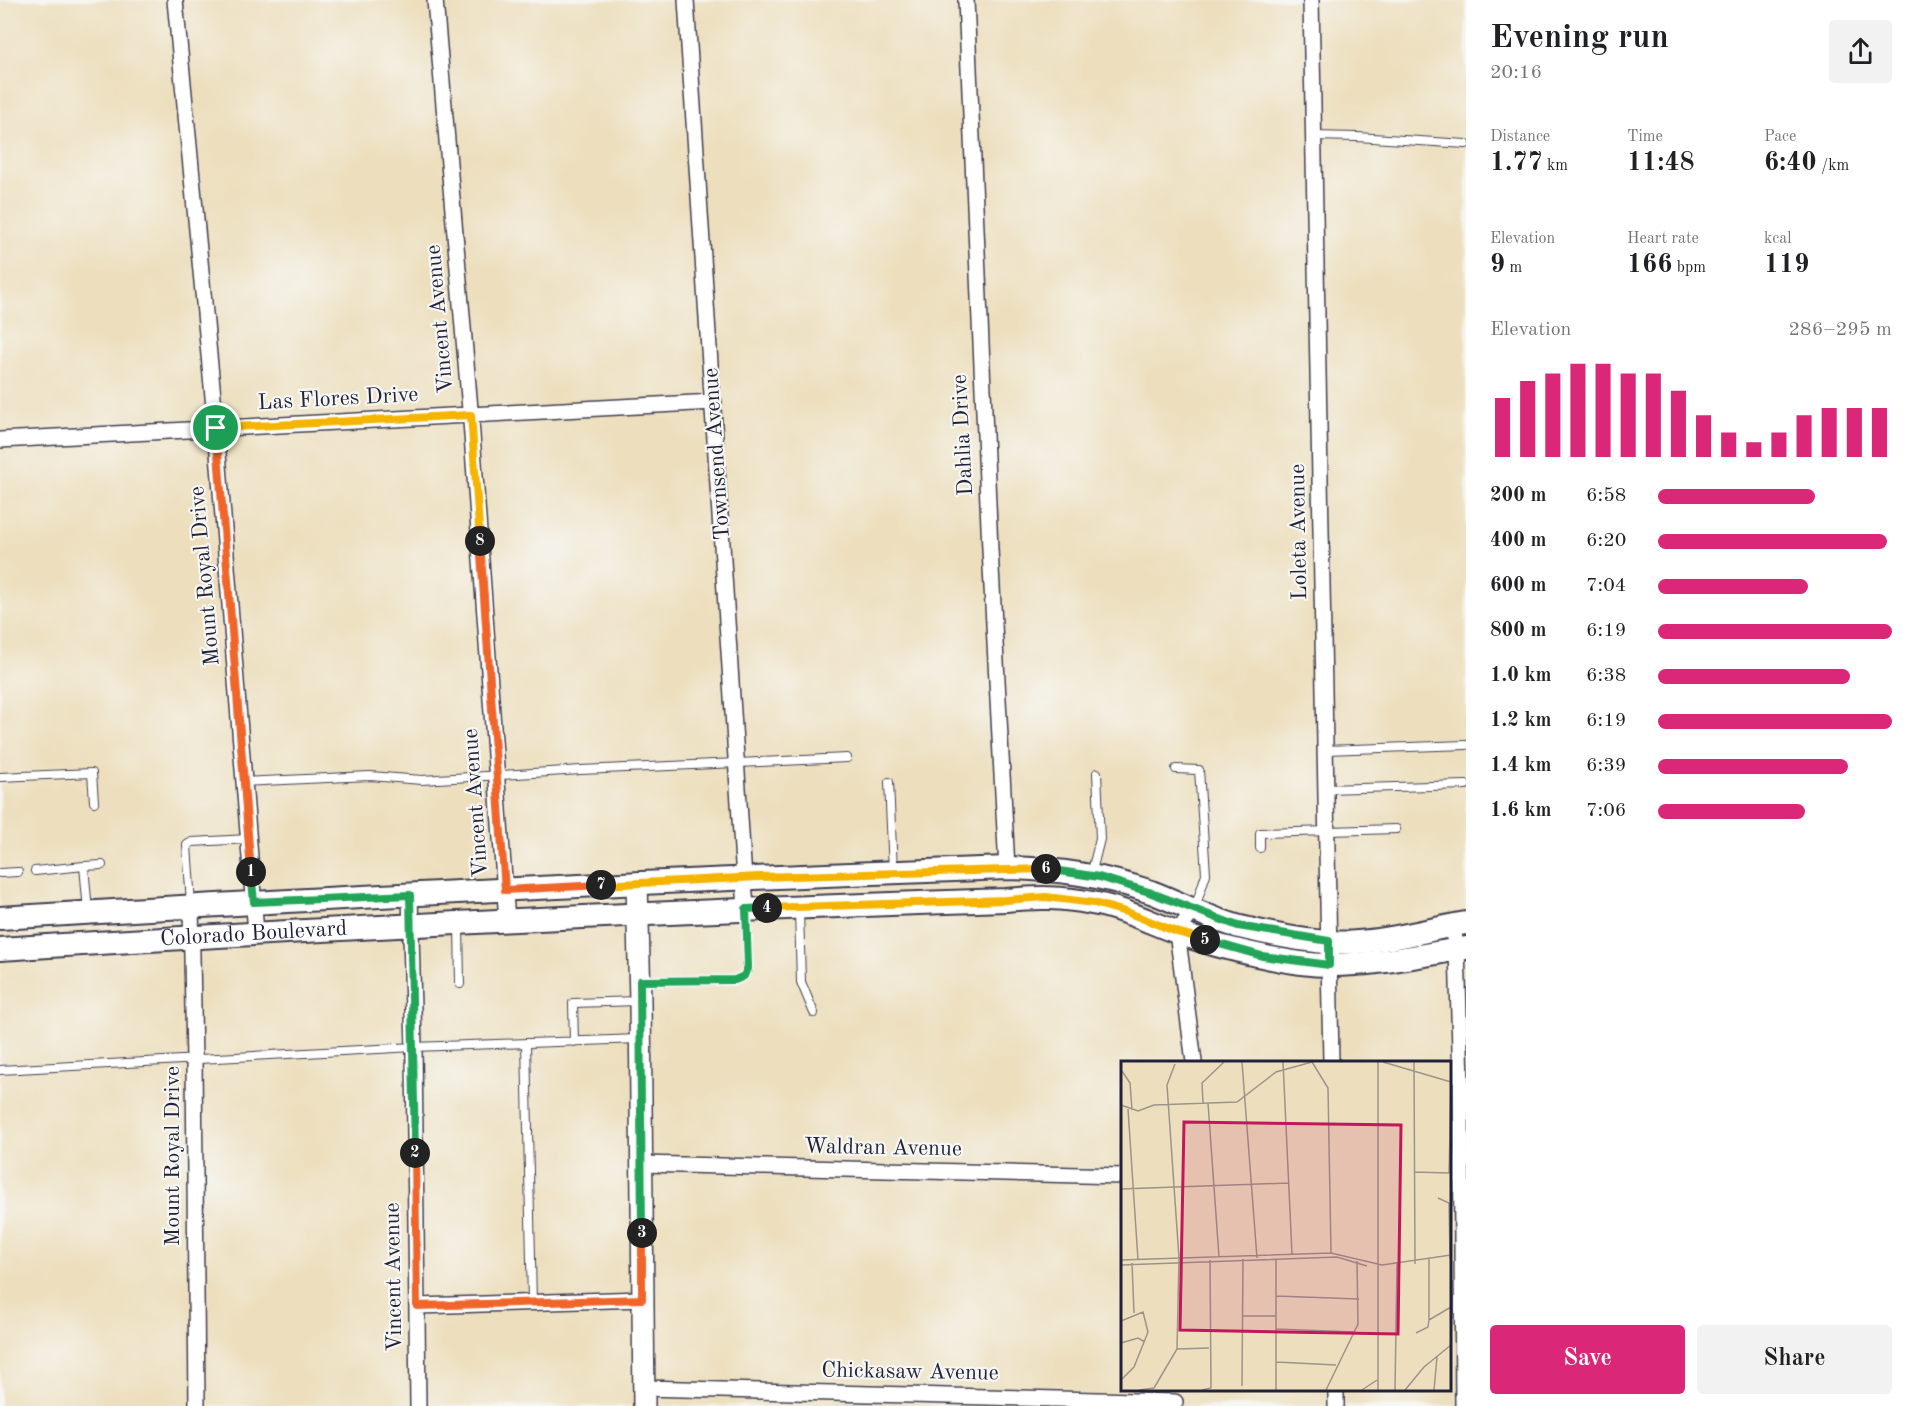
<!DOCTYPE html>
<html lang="en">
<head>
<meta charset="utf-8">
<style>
	body { margin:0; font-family:"Old Standard TT",serif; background:#f2f2f2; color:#202124; height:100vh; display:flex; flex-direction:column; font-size:22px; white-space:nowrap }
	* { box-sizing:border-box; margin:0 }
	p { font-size:20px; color:#757577 }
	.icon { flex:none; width:33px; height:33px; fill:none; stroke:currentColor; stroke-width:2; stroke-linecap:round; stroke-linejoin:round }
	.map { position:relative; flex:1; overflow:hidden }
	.sheet { display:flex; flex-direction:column; background:#fff; width:450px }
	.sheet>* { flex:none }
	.pin { position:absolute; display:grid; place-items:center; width:51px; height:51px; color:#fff; margin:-26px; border:3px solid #fff; border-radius:50%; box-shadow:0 2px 6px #0007 }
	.km { position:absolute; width:30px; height:30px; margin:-15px; border-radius:50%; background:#222; color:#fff; font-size:16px; line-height:30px; text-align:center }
	.round { display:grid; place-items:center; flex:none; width:63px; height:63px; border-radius:6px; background:#f2f2f2 }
	.head { display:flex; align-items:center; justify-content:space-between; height:102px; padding:0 24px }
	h1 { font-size:33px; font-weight:700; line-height:45px }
	.figures { display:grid; grid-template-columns:repeat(3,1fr); gap:9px; height:102px; padding:6px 24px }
	.figures div { display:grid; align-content:center }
	.figures b { font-size:26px; font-weight:700 }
	.figures small { font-size:16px; font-weight:400 }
	.figures p { font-size:16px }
	.chart { height:168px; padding:12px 24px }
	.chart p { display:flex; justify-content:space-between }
	.chart svg { width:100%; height:108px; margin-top:6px; stroke:#db2777; stroke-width:6 }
	.button { display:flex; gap:12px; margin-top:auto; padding:12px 24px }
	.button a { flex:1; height:69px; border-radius:6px; background:#db2777; color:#fff; font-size:24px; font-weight:700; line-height:69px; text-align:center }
	.button a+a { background:#f2f2f2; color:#202124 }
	ul { padding:0 24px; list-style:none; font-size:20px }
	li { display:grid; grid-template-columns:96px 72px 1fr; align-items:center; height:45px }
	li i { height:15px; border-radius:8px; background:#db2777 }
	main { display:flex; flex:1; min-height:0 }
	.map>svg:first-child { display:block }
</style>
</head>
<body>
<main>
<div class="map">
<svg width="1466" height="1406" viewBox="0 0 1466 1406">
	<rect width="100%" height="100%" fill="#f6f6f2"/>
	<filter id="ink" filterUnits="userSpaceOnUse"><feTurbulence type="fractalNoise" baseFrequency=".0167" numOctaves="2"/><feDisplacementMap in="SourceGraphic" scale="12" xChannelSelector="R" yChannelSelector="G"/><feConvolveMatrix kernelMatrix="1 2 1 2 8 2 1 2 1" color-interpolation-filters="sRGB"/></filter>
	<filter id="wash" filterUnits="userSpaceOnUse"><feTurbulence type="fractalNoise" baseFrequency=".008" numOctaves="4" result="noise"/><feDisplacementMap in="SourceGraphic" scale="24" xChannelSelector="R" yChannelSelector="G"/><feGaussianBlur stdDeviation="1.35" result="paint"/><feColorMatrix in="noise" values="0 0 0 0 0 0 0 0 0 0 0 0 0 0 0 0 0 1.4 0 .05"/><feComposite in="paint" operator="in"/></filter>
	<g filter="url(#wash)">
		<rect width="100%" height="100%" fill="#eddfbe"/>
	</g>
	<g filter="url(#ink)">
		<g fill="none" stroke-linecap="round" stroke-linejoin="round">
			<defs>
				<path id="lane" d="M1313 136 1357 137 1466 144
					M1325 750 1466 745
					M1176 769 1199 770 1206 874 1195 908
					M0 777 92 773 94 802
					M244 782 370 776 422 780 581 770 847 758
					M889 782 893 871
					M1326 789 1466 785
					M1260 848V833L1396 829
					M35 871 84 866
					M0 873 18 872
					M1091 875 1100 839 1097 773
					M191 904 187 845 192 842 249 839
					M799 910 801 982 814 1013
					M88 911 84 866 102 865
					M459 925 460 984
					M641 981 735 980 744 976 748 966 746 913
					M574 1042 573 1003 639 1001
					M526 1043 532 1302
					M0 1070 414 1047 639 1039"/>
				<path id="street" d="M175 0 216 428 256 933
					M435 0 471 421 507 921
					M686 0 746 909
					M966 0 990 549 1007 868
					M1311 0 1331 1062
					M0 440 714 402
					M410 895 414 1047 418 1406
					M191 906 194 1060 197 1406
					M1452 925 1457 949 1461 1082 1463 1406
					M1194 1062 1177 932 1195 909
					M642 1164 1122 1176
					M417 1306 642 1299
					M643 1388 1175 1402
					M1336 1390V1406"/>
				<path id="secondary" d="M637 883 640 1001 644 1406"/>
				<g id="primary">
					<path d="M0 918C335 897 671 880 1007 868 1058 869 1102 875 1151 892 1180 903 1210 919 1240 927 1273 935 1324 945 1358 942 1394 940 1430 929 1466 923"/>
					<path id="s1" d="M0 949C335 928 670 911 1006 900 1037 897 1061 897 1092 903 1121 908 1147 921 1174 931 1202 942 1233 950 1262 956 1284 961 1308 965 1330 965 1376 965 1421 955 1466 948"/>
				</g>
			</defs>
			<use href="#lane" stroke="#403e4f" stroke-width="10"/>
			<use href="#street" stroke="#403e4f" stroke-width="18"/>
			<use href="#secondary" stroke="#403e4f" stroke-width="24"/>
			<use href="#primary" stroke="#403e4f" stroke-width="26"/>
			<use href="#lane" stroke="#fff" stroke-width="8"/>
			<use href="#street" stroke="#fff" stroke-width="15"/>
			<use href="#secondary" stroke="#fff" stroke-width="21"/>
			<use href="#primary" stroke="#fff" stroke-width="22"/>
		</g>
	</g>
	<g fill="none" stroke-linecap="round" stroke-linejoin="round" filter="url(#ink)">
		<defs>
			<path id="split-1" d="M216 428 251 872"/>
			<path id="split-2" d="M251 872 254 902 410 895 415 1153"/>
			<path id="split-3" d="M415 1153 417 1306 642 1299V1233"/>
			<path id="split-4" d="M642 1233 640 981 735 980 744 976 748 966 746 909 767 908"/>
			<path id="split-5" d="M767 908 1006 900 1046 897 1094 903 1129 913 1177 932 1205 940"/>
			<path id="split-6" d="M1046 869 1099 877 1149 892 1238 926 1329 941V965L1262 956 1205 940"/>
			<path id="split-7" d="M601 885 759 877 1046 869"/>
			<path id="split-8" d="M480 541 505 890 601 885"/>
			<path id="split-9" d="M216 428 471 415 480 541"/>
		</defs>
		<use href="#split-1" stroke="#fff" stroke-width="12"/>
		<use href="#split-2" stroke="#fff" stroke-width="12"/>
		<use href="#split-3" stroke="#fff" stroke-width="12"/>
		<use href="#split-4" stroke="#fff" stroke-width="12"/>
		<use href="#split-5" stroke="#fff" stroke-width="12"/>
		<use href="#split-6" stroke="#fff" stroke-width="12"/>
		<use href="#split-7" stroke="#fff" stroke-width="12"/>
		<use href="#split-8" stroke="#fff" stroke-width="12"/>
		<use href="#split-9" stroke="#fff" stroke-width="12"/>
		<use href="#split-1" stroke="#f0652b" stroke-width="8"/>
		<use href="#split-2" stroke="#22a559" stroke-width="8"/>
		<use href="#split-3" stroke="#f0652b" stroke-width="8"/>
		<use href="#split-4" stroke="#22a559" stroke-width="8"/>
		<use href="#split-5" stroke="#f5b400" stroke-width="8"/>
		<use href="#split-6" stroke="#22a559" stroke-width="8"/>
		<use href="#split-7" stroke="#f5b400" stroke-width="8"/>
		<use href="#split-8" stroke="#f0652b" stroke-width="8"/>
		<use href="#split-9" stroke="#f5b400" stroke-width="8"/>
	</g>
	<g text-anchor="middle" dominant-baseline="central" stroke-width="4.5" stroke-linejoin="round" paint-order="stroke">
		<g font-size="22" fill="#22223b" stroke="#f6f6f2">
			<text transform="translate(440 319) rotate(-95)">Vincent Avenue</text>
			<text transform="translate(338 399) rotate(-3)">Las Flores Drive</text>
			<text transform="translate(963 435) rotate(-93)">Dahlia Drive</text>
			<text transform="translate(717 454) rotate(-94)">Townsend Avenue</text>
			<text transform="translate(1299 532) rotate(-91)">Loleta Avenue</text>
			<text transform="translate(205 576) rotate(-95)">Mount Royal Drive</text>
			<text transform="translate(476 803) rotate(-94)">Vincent Avenue</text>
			<text stroke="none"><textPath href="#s1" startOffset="254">Colorado Boulevard</textPath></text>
			<text transform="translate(883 1148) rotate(1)">Waldran Avenue</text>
			<text transform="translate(173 1156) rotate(-90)">Mount Royal Drive</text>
			<text transform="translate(394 1277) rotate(-91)">Vincent Avenue</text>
			<text transform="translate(910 1372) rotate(1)">Chickasaw Avenue</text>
		</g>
	</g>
	<g transform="translate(1121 1061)">
		<rect width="330" height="330" fill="#eddfbe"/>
		<path fill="none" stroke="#9c938a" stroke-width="1.5" d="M121 1 136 197M162 1 171 193M191 1 207 27 210 192M257 1V329M262 1 330 21M293 1 294 203M1 10 9 22 11 49M82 42 81 22 103 1M87 42 98 196M0 44 17 50 33 44 116 41 155 11 191 1M7 48 17 199M293 111 328 112 330 29M0 128 168 122M317 137 328 142 329 198M155 198V329M0 199 210 192 261 204 330 194M11 202 13 252M0 204 216 196 246 205M155 235 238 238M121 255H155M308 259 330 246M0 260 22 251 27 271 13 306 0 319M155 268 233 271M295 272 307 266 308 259V197M0 282 17 277 24 281M56 288 88 287M155 301 215 304M121 325 122 198M18 329 33 327 56 288 58 197 46 24 54 3M81 329 90 327 89 199M205 329 237 263 236 200M241 329 256 319M274 329 276 202M284 329 303 306 330 284M313 329 316 296"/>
		<path fill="#c2185b" fill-opacity="0.15" stroke="#c2185b" stroke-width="3" d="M63 61 280 64 277 273 59 269Z"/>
		<rect width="330" height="330" fill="none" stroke="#22223b" stroke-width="3"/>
	</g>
</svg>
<div class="pin" style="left:216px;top:428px;background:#1e9e55"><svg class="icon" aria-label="arrive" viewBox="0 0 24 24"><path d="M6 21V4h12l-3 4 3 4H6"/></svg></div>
<b class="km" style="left:251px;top:872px">1</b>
<b class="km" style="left:415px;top:1153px">2</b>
<b class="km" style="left:642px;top:1233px">3</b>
<b class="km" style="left:767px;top:908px">4</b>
<b class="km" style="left:1205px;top:940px">5</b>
<b class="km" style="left:1046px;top:869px">6</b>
<b class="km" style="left:601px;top:885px">7</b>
<b class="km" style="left:480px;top:541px">8</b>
</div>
<section class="sheet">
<div class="head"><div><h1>Evening run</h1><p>20:16</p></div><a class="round"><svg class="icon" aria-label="share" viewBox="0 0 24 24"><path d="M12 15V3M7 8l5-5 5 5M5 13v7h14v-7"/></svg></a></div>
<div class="figures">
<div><p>Distance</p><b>1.77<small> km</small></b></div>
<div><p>Time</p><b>11:48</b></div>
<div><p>Pace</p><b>6:40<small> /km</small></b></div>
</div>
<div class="figures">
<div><p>Elevation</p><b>9<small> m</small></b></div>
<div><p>Heart rate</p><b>166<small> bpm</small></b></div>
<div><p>kcal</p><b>119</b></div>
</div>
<div class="chart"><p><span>Elevation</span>286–295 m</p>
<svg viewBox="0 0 160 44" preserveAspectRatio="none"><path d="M5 44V20M15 44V13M25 44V10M35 44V6M45 44V6M55 44V10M65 44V10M75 44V17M85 44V27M95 44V34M105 44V38M115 44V34M125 44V27M135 44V24M145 44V24M155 44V24"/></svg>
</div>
<ul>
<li><b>200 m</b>6:58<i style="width:67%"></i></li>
<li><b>400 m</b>6:20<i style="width:98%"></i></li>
<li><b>600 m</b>7:04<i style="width:64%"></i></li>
<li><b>800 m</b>6:19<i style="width:100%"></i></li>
<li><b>1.0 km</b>6:38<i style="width:82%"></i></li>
<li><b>1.2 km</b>6:19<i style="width:100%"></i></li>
<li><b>1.4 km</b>6:39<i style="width:81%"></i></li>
<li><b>1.6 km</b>7:06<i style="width:63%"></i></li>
</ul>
<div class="button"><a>Save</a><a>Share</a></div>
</section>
</main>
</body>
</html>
